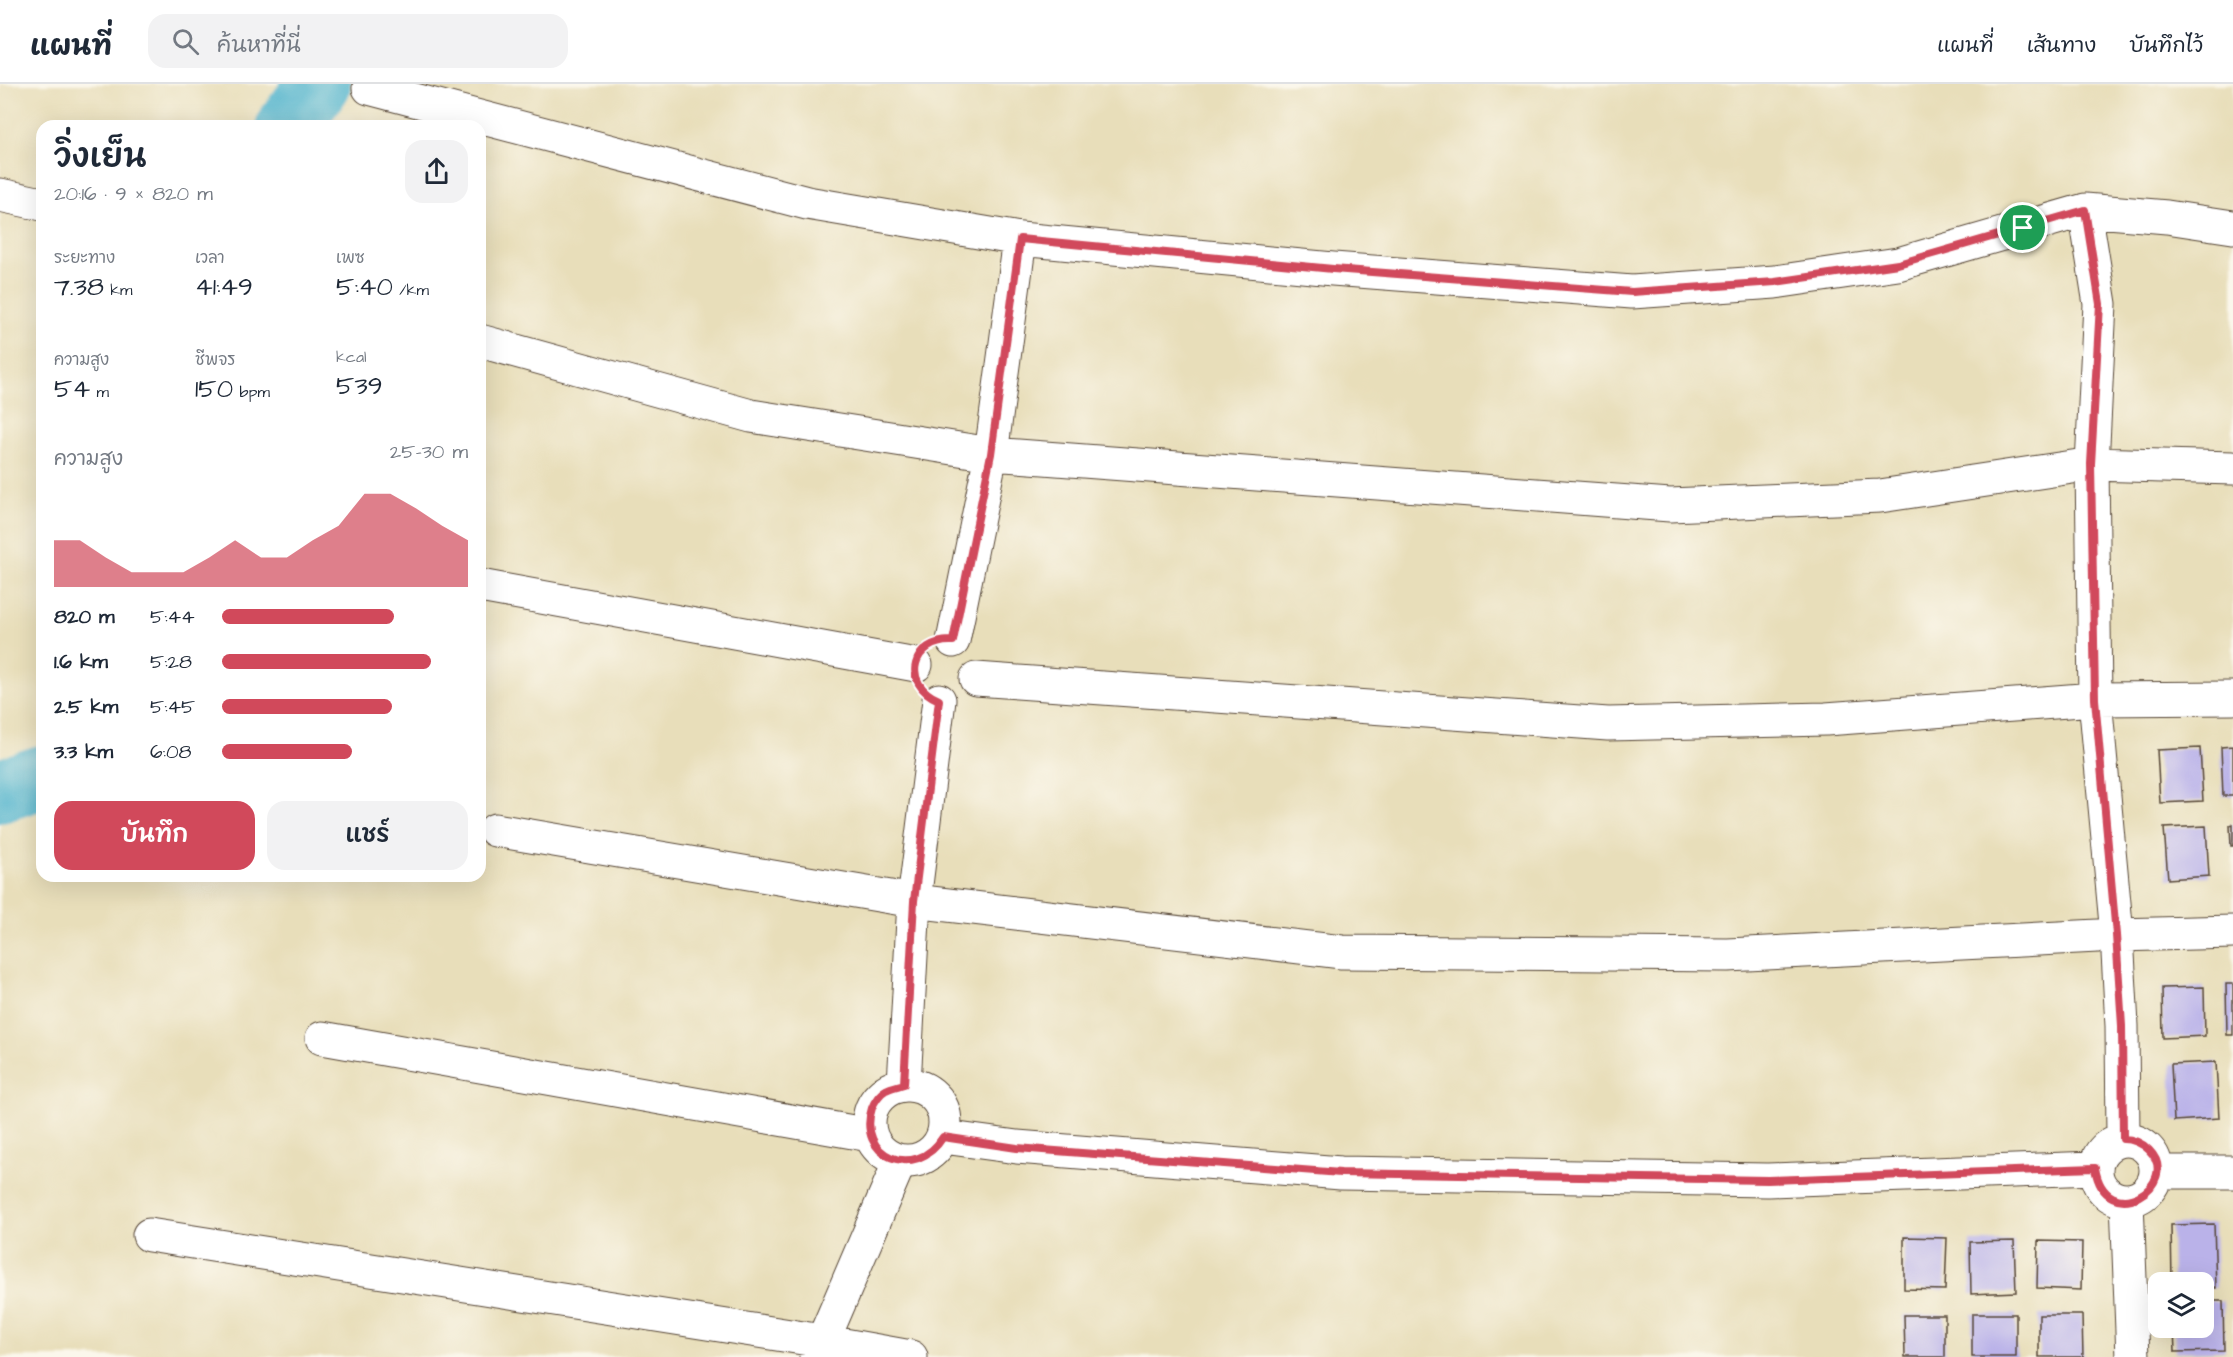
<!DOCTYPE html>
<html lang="th">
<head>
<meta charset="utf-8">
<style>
	body { margin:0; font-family:"Architects Daughter","Playpen Sans Thai",sans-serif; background:#f2f2f3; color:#1f2937; height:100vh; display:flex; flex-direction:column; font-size:22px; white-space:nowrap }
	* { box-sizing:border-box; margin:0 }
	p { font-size:20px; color:#747a83 }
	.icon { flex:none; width:33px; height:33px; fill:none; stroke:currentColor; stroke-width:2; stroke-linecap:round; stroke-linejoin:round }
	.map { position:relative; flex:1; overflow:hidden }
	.details { position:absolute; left:36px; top:36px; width:450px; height:762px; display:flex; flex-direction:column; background:#fff; border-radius:18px; box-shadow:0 6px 24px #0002 }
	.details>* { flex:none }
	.fabs { position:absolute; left:2148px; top:1188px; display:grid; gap:12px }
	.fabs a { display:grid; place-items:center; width:66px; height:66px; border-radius:12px; background:#fff; box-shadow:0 6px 24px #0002; font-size:30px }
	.pin { position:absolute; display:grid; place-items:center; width:51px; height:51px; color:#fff; margin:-26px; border:3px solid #fff; border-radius:50%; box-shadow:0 2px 6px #0007 }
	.round { display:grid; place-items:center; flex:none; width:63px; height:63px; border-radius:18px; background:#f2f2f3 }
	.headline { display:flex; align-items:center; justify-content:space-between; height:102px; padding:0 18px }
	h1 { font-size:33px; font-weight:600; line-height:45px }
	.figures { display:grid; grid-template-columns:repeat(3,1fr); gap:9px; height:102px; padding:6px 18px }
	.figures div { display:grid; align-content:center }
	.figures b { font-size:26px; font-weight:600 }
	.figures small { font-size:16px; font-weight:400 }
	.figures p { font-size:16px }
	.chart { height:168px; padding:12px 18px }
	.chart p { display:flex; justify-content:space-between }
	.chart svg { width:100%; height:108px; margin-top:6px; fill:#d1495b; opacity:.7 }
	.primary-button { display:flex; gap:12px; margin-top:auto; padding:12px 18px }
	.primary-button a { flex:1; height:69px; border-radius:18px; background:#d1495b; color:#fff; font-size:24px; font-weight:600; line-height:69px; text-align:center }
	.primary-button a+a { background:#f2f2f3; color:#1f2937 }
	ul { padding:0 18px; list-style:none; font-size:20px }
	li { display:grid; grid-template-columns:96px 72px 1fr; align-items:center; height:45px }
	li i { height:15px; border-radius:8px; background:#d1495b }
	header { display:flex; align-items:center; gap:36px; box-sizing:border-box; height:84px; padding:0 30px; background:#fff; border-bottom:2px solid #e0e1e3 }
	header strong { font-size:28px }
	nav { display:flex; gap:33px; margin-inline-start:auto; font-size:21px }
	.search { width:420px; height:54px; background:#f2f2f3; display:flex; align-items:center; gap:15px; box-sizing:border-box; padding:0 21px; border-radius:18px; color:#747a83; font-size:22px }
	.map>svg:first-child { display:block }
</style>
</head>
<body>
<header>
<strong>แผนที่</strong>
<div class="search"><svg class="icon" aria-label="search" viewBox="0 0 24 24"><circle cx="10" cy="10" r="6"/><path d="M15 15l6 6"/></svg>ค้นหาที่นี่</div>
<nav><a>แผนที่</a><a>เส้นทาง</a><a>บันทึกไว้</a></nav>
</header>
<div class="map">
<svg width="2233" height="1273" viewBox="0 0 2233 1273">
	<rect width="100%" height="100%" fill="#fbf7ec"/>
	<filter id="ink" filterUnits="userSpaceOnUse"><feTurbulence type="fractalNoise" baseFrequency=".0167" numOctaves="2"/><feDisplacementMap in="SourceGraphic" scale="12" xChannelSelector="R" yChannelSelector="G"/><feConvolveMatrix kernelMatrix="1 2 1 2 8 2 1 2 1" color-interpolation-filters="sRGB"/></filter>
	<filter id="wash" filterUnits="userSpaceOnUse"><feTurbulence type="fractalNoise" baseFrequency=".008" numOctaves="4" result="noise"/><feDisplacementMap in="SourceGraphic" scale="24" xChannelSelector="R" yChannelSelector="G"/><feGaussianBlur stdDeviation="1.35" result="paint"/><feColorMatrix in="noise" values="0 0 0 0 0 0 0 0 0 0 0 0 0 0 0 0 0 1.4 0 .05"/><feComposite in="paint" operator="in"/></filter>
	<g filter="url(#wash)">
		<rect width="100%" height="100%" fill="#e8deba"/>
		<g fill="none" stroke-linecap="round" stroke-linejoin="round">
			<path stroke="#4db2cc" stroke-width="64" d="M288 42 319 0
				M0 707 42 693"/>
		</g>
		<g id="blocks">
			<path fill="#bab2e9" d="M2233 662V712H2223L2221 663Z
				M2200 664 2203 717 2160 719 2157 666Z
				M2233 740V762H2231L2230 741Z
				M2206 742 2209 792 2168 795 2164 744Z
				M2226 900H2233V951H2227Z
				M2204 903 2205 952 2163 954 2162 904Z
				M2216 978 2219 1034 2174 1037 2171 980Z
				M2214 1140 2216 1204H2204V1198H2172L2171 1141Z
				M1904 1153 1947 1154 1945 1206 1904 1205Z
				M2014 1157 2016 1208 1971 1210 1970 1158Z
				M2038 1157 2082 1158 2081 1206 2037 1204Z
				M2204 1217H2223L2224 1267 2175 1268 2174 1244H2204Z
				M1972 1230H2016V1273H1972Z
				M1904 1231H1945V1273H1905Z
				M2039 1231H2082L2083 1273H2039Z"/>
		</g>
	</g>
	<g filter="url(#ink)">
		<use href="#blocks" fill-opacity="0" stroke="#554535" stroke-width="1.5"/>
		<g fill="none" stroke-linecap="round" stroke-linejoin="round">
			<defs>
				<path id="minor" d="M369 4 807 119 1020 155 1333 185 1632 208 1775 198 1898 180 2085 126 2167 133 2233 143
					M0 111 42 120
					M2085 126 2100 220 2092 380 2095 615 2117 851 2122 942 2123 1055
					M480 257 751 332 991 370 1670 421 1880 412 2092 380 2233 384
					M480 502 916 581
					M953 557 991 370 1020 155
					M976 595 1608 640 1826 635 2095 615 2233 614
					M495 746 914 817 1342 868 1728 871 2117 851 2233 848
					M322 954 870 1051
					M904 1000 914 817 939 616
					M869 1039a38 38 0 1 1 76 0a38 38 0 1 1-76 0Z
					M943 1053 1017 1063 1341 1089 1768 1096 2095 1084
					M2096 1086a30 30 0 1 1 60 0a30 30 0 1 1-60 0Z
					M2156 1088H2233
					M2127 1117 2133 1273
					M149 1151 822 1257 911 1273
					M816 1273 900 1077"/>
			</defs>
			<use href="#minor" stroke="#554535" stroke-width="35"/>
			<use href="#minor" stroke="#fff" stroke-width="33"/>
		</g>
	</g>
	<g fill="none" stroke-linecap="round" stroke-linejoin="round" filter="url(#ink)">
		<defs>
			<path id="route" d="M2085 126 2100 220 2091 380 2095 615 2116 851 2122 942 2123 1055C2134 1055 2142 1059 2149 1066 2183 1100 2106 1149 2095 1084L1768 1096 1341 1089 1017 1064 943 1053C915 1098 856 1072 872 1024 874 1018 880 1009 886 1006 891 1003 898 1002 904 1000L914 817 939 616C900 600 912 555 953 557L991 370 1020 155 1333 185 1632 208 1775 198 1898 180Z"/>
		</defs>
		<use href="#route" stroke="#fff" stroke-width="12"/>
		<use href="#route" stroke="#d1495b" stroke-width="8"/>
	</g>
</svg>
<div class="fabs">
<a><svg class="icon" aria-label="layers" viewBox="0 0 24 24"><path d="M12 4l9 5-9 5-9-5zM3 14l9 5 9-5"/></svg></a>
</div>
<div class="pin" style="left:2023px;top:144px;background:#1e9e55"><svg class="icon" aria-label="arrive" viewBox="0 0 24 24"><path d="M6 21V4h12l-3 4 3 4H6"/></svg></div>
<section class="details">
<div class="headline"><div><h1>วิ่งเย็น</h1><p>20:16 · 9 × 820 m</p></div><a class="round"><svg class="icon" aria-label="share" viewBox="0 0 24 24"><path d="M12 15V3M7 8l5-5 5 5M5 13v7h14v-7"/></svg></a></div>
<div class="figures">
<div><p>ระยะทาง</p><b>7.38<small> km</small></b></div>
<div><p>เวลา</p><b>41:49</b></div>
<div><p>เพซ</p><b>5:40<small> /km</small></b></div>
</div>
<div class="figures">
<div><p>ความสูง</p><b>54<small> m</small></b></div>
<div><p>ชีพจร</p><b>150<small> bpm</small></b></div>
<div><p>kcal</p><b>539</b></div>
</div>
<div class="chart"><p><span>ความสูง</span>25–30 m</p>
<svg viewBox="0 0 160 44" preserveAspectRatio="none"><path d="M0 44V25L10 25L20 32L30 38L40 38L50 38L60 32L70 25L80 32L90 32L100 25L110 19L120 6L130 6L140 12L150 19L160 25V44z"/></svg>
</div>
<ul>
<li><b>820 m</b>5:44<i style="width:70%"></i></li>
<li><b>1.6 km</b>5:28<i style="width:85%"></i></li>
<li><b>2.5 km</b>5:45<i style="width:69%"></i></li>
<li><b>3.3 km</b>6:08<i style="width:53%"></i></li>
</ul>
<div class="primary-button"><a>บันทึก</a><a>แชร์</a></div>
</section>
</div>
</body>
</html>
